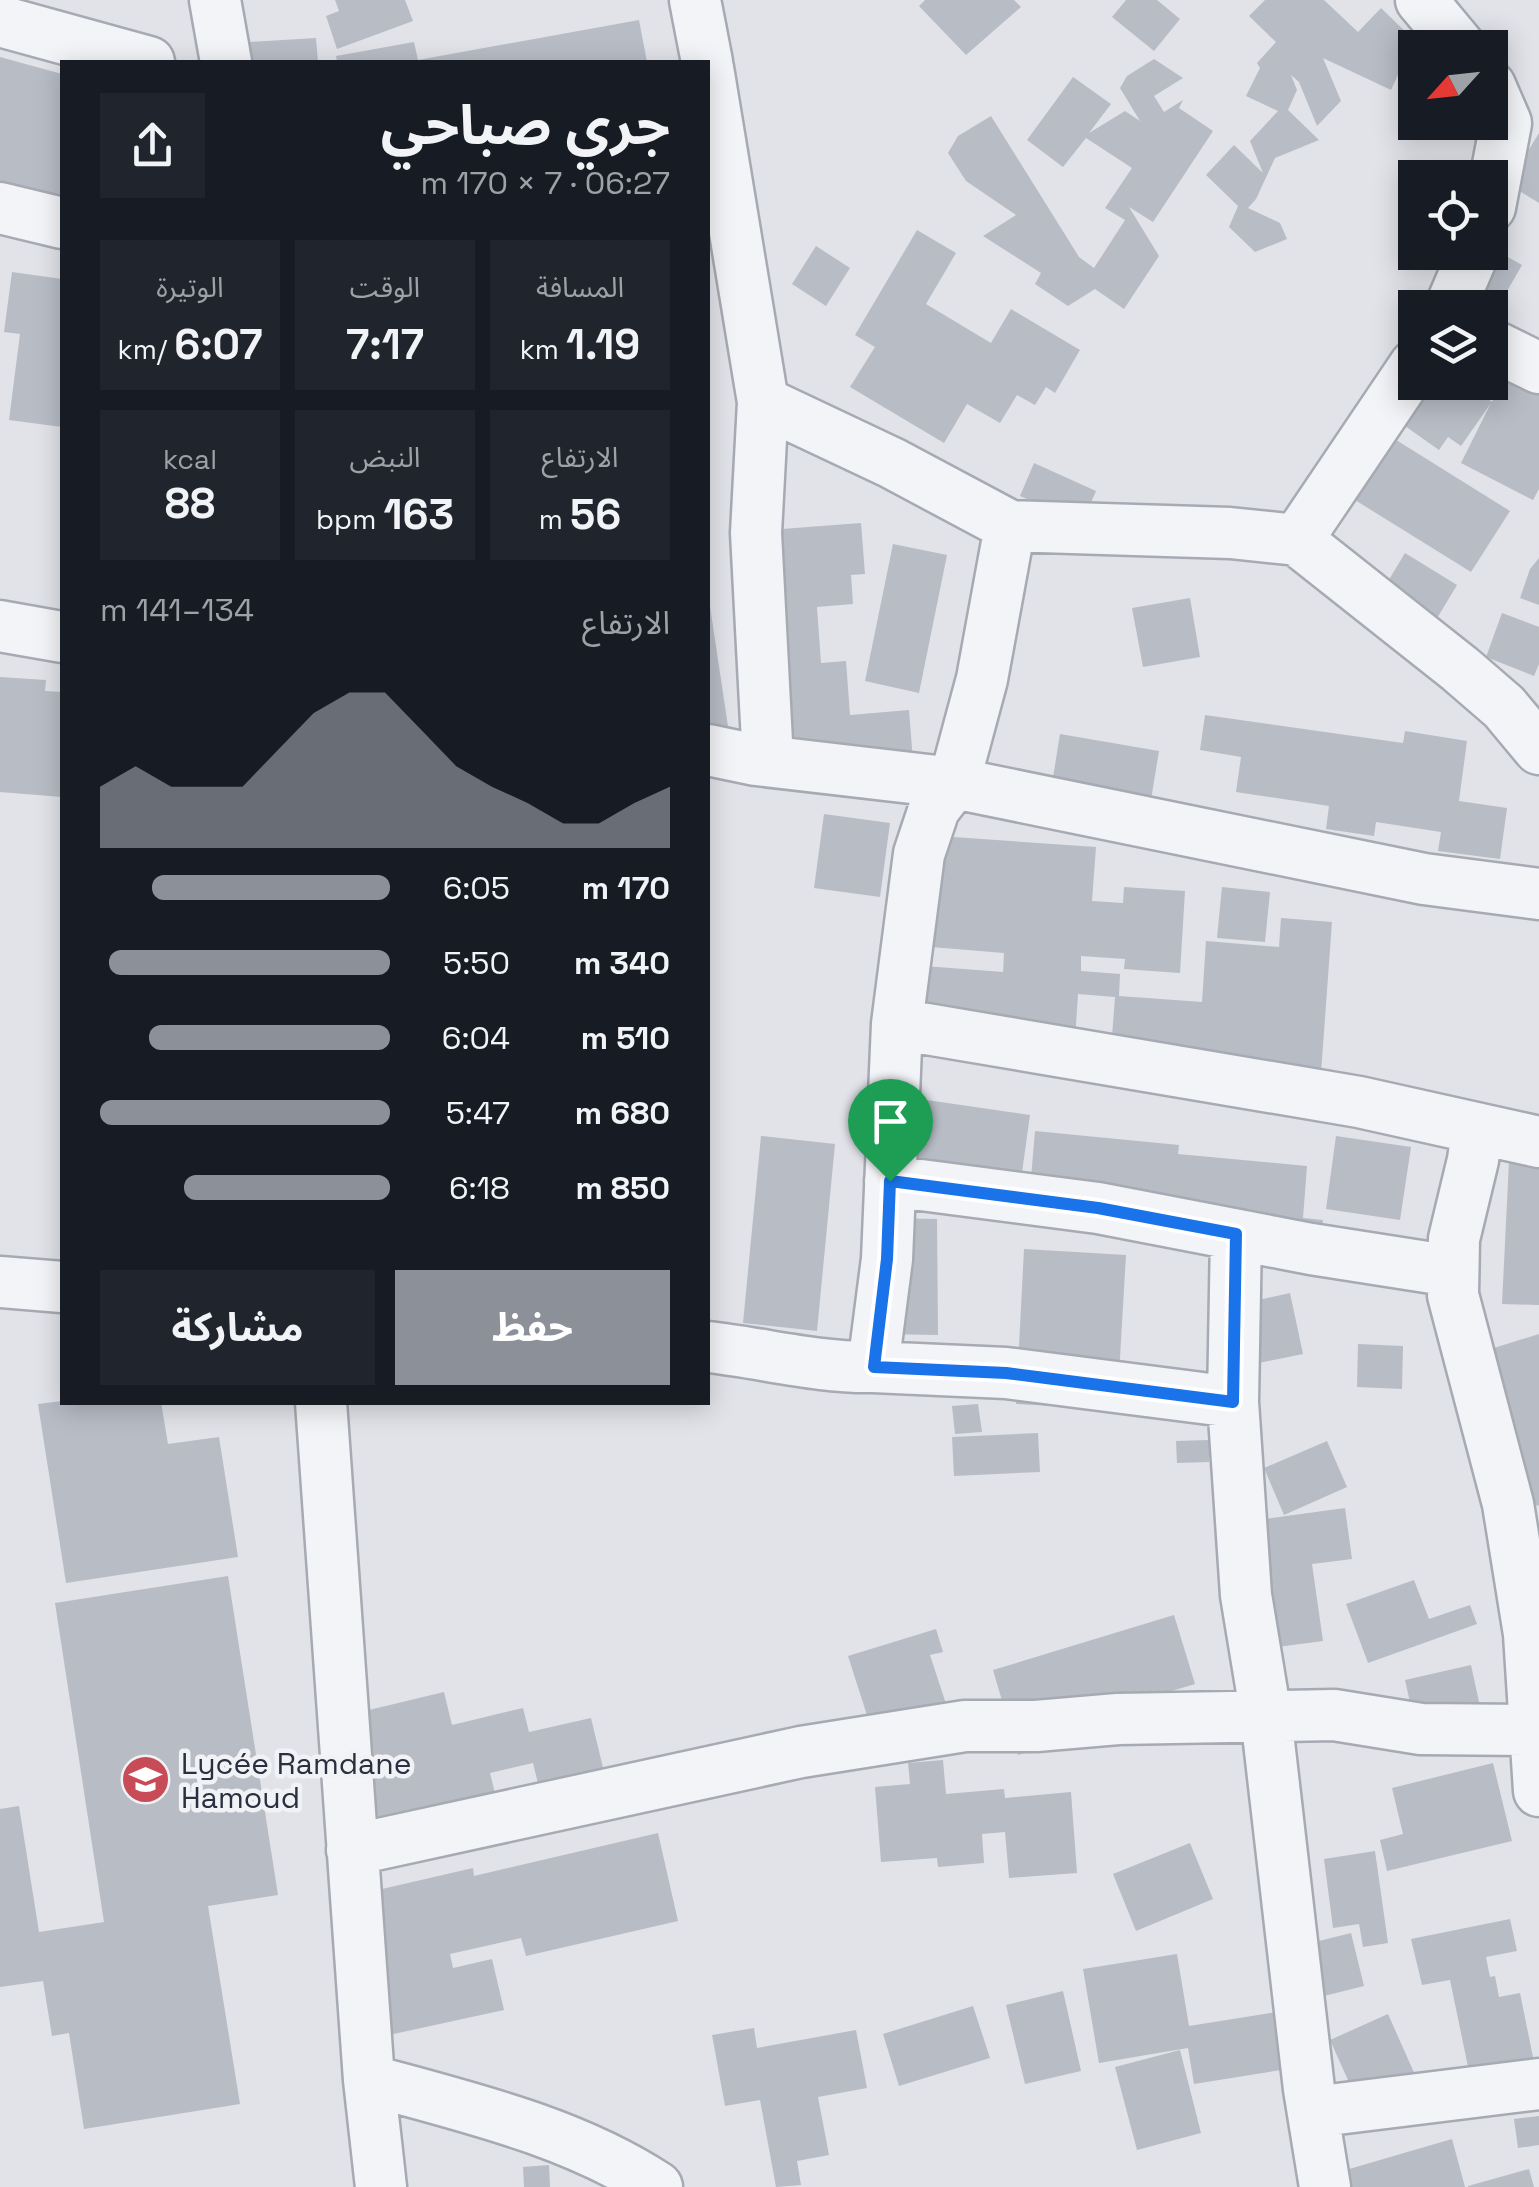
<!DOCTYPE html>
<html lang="ar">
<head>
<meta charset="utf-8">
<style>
	body { margin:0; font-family:"Space Grotesk","Noto Sans Arabic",sans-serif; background:#20242c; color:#f1f3f6; direction:rtl; height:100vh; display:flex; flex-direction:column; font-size:38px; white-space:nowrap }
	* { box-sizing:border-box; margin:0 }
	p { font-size:32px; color:#9ea1a6 }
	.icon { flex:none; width:55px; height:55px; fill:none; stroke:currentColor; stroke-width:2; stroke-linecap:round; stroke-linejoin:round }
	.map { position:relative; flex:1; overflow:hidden; direction:ltr }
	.panel { position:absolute; left:60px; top:60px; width:650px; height:1345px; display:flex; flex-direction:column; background:#171b24; border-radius:0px; box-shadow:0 5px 25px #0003; direction:rtl }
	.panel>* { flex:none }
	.needle { width:65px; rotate:243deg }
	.controls { position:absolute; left:1398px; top:30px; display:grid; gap:20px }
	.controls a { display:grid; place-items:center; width:110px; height:110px; border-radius:0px; background:#171b24; box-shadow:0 5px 25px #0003; font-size:50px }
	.pin { position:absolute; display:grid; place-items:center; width:85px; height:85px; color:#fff; margin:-102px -42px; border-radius:50% 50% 50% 0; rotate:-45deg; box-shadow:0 0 10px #0007 }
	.pin .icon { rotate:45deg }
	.round { display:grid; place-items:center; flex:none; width:105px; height:105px; border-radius:0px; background:#20242c }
	.head { display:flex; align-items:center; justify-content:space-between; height:170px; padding:0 40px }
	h1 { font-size:55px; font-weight:700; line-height:75px }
	.figures { display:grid; grid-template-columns:repeat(3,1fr); gap:15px; height:170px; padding:10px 40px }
	.figures div { display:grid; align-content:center; border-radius:0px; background:#20242c; text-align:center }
	.figures b { font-size:42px; font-weight:700 }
	.figures small { font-size:28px; font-weight:400 }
	.figures p { font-size:28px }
	.chart { height:280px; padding:20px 40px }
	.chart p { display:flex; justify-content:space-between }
	.chart svg { width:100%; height:180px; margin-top:10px; fill:#8c9099; opacity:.7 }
	.cta { display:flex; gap:20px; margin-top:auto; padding:20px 40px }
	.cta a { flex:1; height:115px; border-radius:0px; background:#8c9099; color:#fff; font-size:40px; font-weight:700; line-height:115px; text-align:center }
	.cta a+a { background:#20242c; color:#f1f3f6 }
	ul { padding:0 40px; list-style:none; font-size:32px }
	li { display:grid; grid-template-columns:160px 120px 1fr; align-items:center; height:75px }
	li i { height:25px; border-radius:12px; background:#8c9099 }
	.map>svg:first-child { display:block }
</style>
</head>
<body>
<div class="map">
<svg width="1539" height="2187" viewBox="0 0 1539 2187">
	<rect width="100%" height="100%" fill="#e1e3e9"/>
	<path fill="#b8bcc5" d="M335 0H405L413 21 337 49 326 16 339 11Z
		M925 0H1014L1021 7 966 55 919 6Z
		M1126 0H1157L1180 19 1154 51 1112 17Z
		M1265 0H1324L1358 32 1381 8 1414 40 1391 90 1323 58 1341 101 1317 126 1299 82 1291 75 1297 90 1288 110 1319 140 1275 158 1256 199 1248 208 1280 223 1287 239 1255 252 1229 227 1238 206 1206 175 1234 145 1263 173 1250 141 1278 111 1246 96 1260 68 1257 63 1276 42 1249 16Z
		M639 20 647 62H337L336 56 414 42 418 60Z
		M316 38 318 62H250L249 42Z
		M0 57 62 74V213L0 196Z
		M1154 59 1183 78 1154 96 1164 112 1183 100 1179 108 1213 131 1153 222 1129 207 1159 256 1124 309 1095 289 1068 306 1035 284 1041 273 983 236 1016 215 966 181 948 153 958 136 991 116 1079 257 1094 268 1125 220 1105 208 1132 168 1086 138 1063 167 1027 140 1073 77 1111 104 1089 133 1125 111 1140 121 1120 88 1127 76Z
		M1539 133V203L1508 184Z
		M917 230 956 253 926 304 991 343 1011 309 1080 350 1055 393 1046 387 1035 405 1017 395 1000 423 967 404 944 443 850 387 875 347 855 335Z
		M816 246 850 268 826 306 792 284Z
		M1490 247 1522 265 1490 321V308H1472Z
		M12 272 62 279V427L9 420 20 334 4 332Z
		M1505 377 1539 394V489L1533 500 1461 463 1491 403 1461 446 1448 437 1439 450 1388 414 1415 382H1465L1492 402Z
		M1393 438 1510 511 1471 572 1355 500Z
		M1034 463 1096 491 1082 523 1020 496Z
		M861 523 865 574 851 575 853 604 817 607 821 663 846 661 850 715 909 710 913 761 775 772 755 531Z
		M893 544 947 555 919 693 865 681Z
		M1405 553 1457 585 1427 635 1364 621Z
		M1539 558V605L1520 598 1530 569Z
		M708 593 729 733 708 736Z
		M1190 598 1200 657 1143 667 1132 608Z
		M1502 613 1539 627V664L1534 676 1486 657Z
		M0 677 46 680 45 691 62 692V797L0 792Z
		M1205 715 1403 743 1405 731 1467 741 1459 801 1507 808 1500 859 1438 851 1441 832 1376 822 1374 836 1326 829 1329 806 1236 792 1241 757 1200 750Z
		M1060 734 1159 751 1150 806 1051 790Z
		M824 814 890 823 880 897 814 888Z
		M939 836 1096 847 1092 901 1123 903 1124 887 1185 891 1180 973 1124 969 1125 959 1081 956V971L1120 974 1119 996 1202 1002 1206 941 1279 947 1281 918 1332 922 1320 1087 1109 1077 1115 997 1078 994 1075 1040 974 1059 905 1055 911 965 1003 972 1004 953 931 947Z
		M1222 887 1270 892 1265 942 1217 938Z
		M906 1097 1030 1115 1019 1194 896 1177Z
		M1035 1131 1179 1145 1178 1154 1307 1166 1303 1218 1323 1220 1320 1252 1027 1225Z
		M761 1136 835 1144 817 1331 743 1323Z
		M1336 1136 1411 1147 1400 1220 1326 1209Z
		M1509 1161 1539 1162V1305L1502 1304Z
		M886 1218 937 1219 938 1335 887 1334Z
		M1024 1249 1126 1255 1117 1409 1016 1404Z
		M1290 1293 1303 1354 1239 1367 1226 1307Z
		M1539 1334V1505L1532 1507 1481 1352Z
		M1358 1344 1403 1346 1402 1389 1357 1387Z
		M62 1401 161 1402 168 1444 219 1437 238 1557 66 1583 38 1404Z
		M978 1404 982 1432 955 1434 952 1406Z
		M1038 1433 1040 1472 954 1476 952 1437Z
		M1209 1440V1462L1177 1463 1176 1441Z
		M1327 1441 1347 1487 1284 1515 1264 1468Z
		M1345 1508 1352 1559 1312 1564 1323 1641 1263 1649 1235 1523Z
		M228 1576 278 1895 208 1906 240 2104 84 2129 69 2033 52 2036 43 1981 0 1987V1809L19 1806 39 1932 104 1922 55 1603Z
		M1414 1580 1429 1619 1470 1605 1477 1624 1368 1663 1346 1604Z
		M1174 1615 1195 1684 1155 1696 1106 1729 1018 1755 993 1670Z
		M936 1629 943 1652 930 1655 948 1710 873 1734 848 1656Z
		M1471 1665 1486 1734 1420 1748 1405 1680Z
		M444 1692 452 1725 523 1708 529 1732 591 1718 606 1780 541 1796 533 1763 490 1773 502 1822 355 1857 344 1716Z
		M943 1760 946 1794 1004 1789 1005 1798 1071 1792 1077 1873 1009 1878 1005 1832 982 1834 984 1863 938 1867 937 1858 881 1862 875 1787 910 1784 908 1763Z
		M1493 1763 1512 1841 1387 1871 1380 1840 1403 1834 1392 1788Z
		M658 1833 678 1921 526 1956 521 1938 450 1954 453 1968 492 1959 504 2010 389 2035 356 1895 473 1868 474 1876Z
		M1190 1843 1213 1899 1136 1931 1113 1874Z
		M1375 1851 1388 1943 1363 1947 1359 1924 1333 1928 1324 1859Z
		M1510 1919 1517 1951 1486 1957 1490 1977 1495 1976 1499 1997 1520 1993 1536 2072 1472 2086 1450 1980 1422 1985 1411 1939Z
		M1351 1933 1364 1986 1300 2002 1287 1949Z
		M1177 1954 1189 2026 1277 2012 1287 2069 1194 2084 1188 2048 1099 2063 1083 1969Z
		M1063 1991 1081 2071 1025 2084 1006 2005Z
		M973 2006 990 2058 899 2086 883 2034Z
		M1388 2014 1428 2104 1370 2129 1330 2040Z
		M754 2028 757 2048 856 2030 867 2088 818 2097 829 2155 797 2161 801 2185 776 2187 760 2100 725 2106 712 2035Z
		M1180 2050 1201 2133 1137 2150 1115 2067Z
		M1539 2116V2145L1518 2148 1514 2119Z
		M1452 2139 1465 2187H1310L1308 2181Z
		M549 2165 550 2187H524L523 2167Z
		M1529 2169 1534 2187H1468V2186Z"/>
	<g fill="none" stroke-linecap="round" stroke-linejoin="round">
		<defs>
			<path id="minor" d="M215 0 226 62
				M695 0 707 62
				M1421 0 1461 48
				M0 21 149 62
				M708 68 763 402 892 463 1010 526 1230 533 1297 540 1460 669 1504 707 1539 749
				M1490 86 1506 123 1490 207
				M0 208 62 223
				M1450 308 1474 252
				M1490 344 1539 368
				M763 402 756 533 768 761
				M1297 540 1415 365
				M0 626 62 637
				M708 750 756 760 954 783 1424 879 1539 894
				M897 1024 1359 1102 1539 1142
				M1477 1129 1473 1160 1454 1239 1453 1295 1508 1504 1529 1634 1539 1791
				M890 1181 1098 1208 1311 1249 1452 1271
				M1236 1235 1233 1402 1246 1595 1266 1716 1309 2089 1325 2187
				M0 1282 62 1287
				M708 1347C763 1353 818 1368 873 1367L887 1259 897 1024 919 854 934 809 954 783 982 679 1010 526
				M873 1367 1006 1373 1233 1402
				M321 1402 369 2080 381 2187
				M352 1850 801 1752 965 1726H1036L1118 1719 1334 1715 1421 1729 1535 1730
				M369 2080C466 2107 572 2131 657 2187
				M1313 2112 1539 2084"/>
		</defs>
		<use href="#minor" stroke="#a6aab3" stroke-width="55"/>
		<use href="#minor" stroke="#f3f4f7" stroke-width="50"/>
	</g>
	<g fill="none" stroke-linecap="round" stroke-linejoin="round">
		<defs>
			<path id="route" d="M890 1181 1098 1208 1236 1234 1233 1402 1006 1373 874 1367 887 1259Z"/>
		</defs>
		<use href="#route" stroke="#fff" stroke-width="20"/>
		<use href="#route" stroke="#1a73e8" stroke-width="12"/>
	</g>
	<defs>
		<symbol id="school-disc" viewBox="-11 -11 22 22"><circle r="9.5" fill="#c84c57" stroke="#f0f2f6"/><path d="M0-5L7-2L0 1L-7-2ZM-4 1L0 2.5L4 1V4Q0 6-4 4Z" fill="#fff"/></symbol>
	</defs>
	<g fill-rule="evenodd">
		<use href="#school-disc" x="118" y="1752" width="55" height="55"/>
	</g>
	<g text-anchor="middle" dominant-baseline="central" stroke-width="9" stroke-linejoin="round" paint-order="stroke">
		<g font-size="30" fill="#2a303f" stroke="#f0f2f6" text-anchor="start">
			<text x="181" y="1763">Lycée Ramdane<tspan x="181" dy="34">Hamoud</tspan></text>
		</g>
	</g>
</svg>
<div class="controls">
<a><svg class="needle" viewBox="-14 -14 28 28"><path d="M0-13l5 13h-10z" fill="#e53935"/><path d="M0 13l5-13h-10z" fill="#9ea1a6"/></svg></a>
<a><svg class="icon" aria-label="locate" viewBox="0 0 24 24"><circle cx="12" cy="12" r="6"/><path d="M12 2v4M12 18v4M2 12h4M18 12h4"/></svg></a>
<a><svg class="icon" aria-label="layers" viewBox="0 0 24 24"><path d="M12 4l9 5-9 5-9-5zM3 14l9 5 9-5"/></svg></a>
</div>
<div class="pin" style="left:890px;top:1181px;background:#1e9e55"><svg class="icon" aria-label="arrive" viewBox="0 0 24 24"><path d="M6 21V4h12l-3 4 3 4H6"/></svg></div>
<section class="panel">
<div class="head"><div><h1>جري صباحي</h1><p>06:27 · 7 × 170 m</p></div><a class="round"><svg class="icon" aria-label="share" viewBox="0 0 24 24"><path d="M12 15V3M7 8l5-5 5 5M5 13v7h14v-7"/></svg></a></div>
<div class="figures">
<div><p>المسافة</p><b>1.19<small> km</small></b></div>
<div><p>الوقت</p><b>7:17</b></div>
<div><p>الوتيرة</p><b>6:07<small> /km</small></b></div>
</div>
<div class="figures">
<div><p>الارتفاع</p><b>56<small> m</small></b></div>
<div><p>النبض</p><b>163<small> bpm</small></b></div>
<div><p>kcal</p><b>88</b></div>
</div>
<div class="chart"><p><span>الارتفاع</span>134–141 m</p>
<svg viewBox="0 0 160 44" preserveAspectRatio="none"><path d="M0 44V29L10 24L20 29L30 29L40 29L50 20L60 11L70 6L80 6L90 15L100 24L110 29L120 33L130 38L140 38L150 33L160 29V44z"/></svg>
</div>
<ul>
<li><b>170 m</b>6:05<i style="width:82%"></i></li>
<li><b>340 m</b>5:50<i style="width:97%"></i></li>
<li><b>510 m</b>6:04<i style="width:83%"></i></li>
<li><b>680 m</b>5:47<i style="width:100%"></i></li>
<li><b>850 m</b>6:18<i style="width:71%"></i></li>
</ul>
<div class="cta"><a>حفظ</a><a>مشاركة</a></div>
</section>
</div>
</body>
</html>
